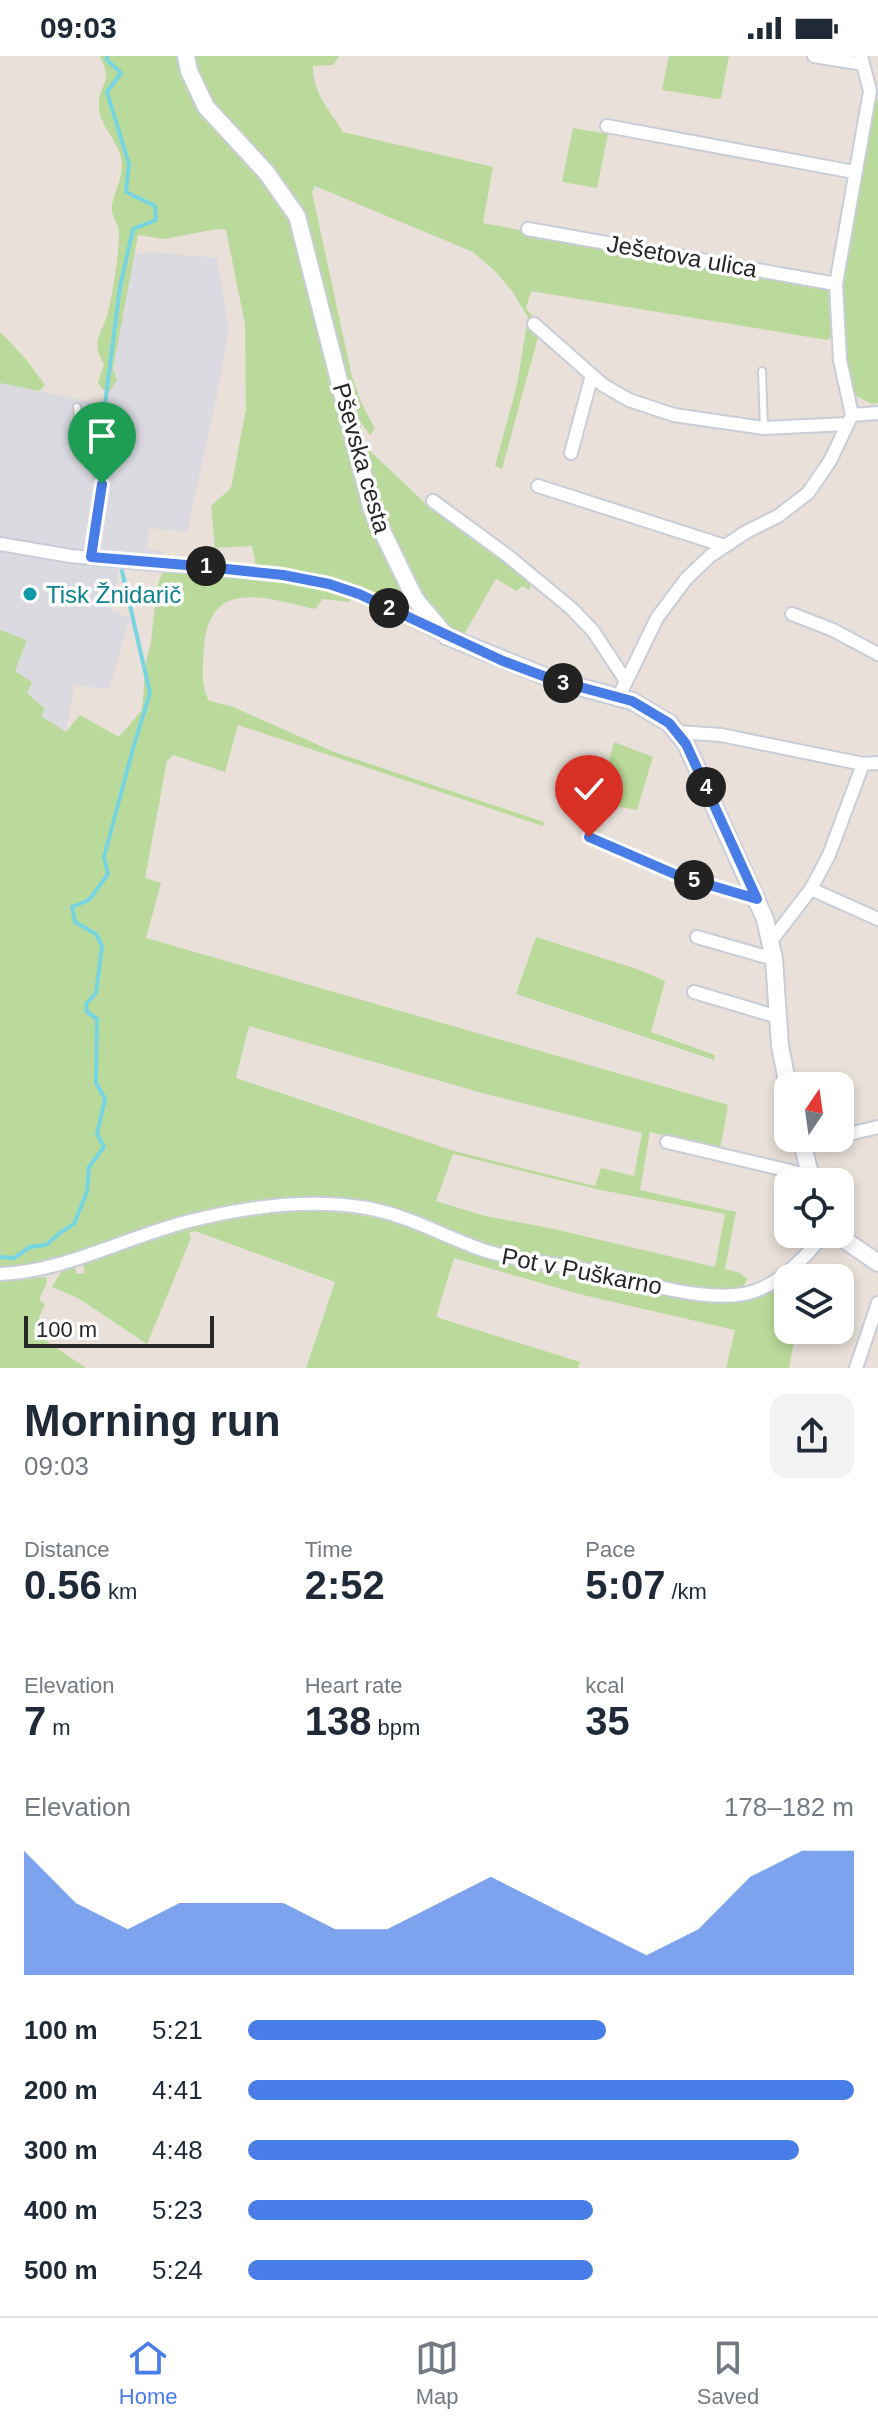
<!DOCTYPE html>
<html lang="en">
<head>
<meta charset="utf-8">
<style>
	body { margin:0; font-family:Arial,sans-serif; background:#f2f2f3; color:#1f2937; height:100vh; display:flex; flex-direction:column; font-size:30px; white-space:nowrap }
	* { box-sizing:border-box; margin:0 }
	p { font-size:26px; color:#747a83 }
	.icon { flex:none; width:44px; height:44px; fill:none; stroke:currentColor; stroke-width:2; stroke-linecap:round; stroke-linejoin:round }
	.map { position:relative; height:1312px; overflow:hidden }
	.side { display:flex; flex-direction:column; background:#fff; flex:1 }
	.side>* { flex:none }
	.needle { width:52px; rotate:13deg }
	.tools { position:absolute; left:774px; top:1016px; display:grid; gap:16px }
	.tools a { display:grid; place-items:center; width:80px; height:80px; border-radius:16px; background:#fff; box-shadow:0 4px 12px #0003; font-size:40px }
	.scale { position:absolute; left:24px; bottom:20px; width:190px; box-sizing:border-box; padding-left:8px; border:4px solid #272727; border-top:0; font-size:22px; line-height:28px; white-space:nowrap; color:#272727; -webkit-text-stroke:6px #fff; paint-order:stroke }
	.pin { position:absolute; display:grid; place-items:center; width:68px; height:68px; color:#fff; margin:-82px -34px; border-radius:50% 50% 50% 0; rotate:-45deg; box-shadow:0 0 8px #0007 }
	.pin .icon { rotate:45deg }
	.km { position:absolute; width:40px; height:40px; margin:-20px; border-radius:50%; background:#222; color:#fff; font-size:22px; line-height:40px; text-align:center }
	.round { display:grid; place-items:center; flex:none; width:84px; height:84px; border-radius:16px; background:#f2f2f3 }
	.overview { display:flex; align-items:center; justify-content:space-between; height:136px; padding:0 24px }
	h1 { font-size:44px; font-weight:700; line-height:60px }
	.stats { display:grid; grid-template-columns:repeat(3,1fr); gap:12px; height:136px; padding:8px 24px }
	.stats div { display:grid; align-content:center }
	.stats b { font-size:40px; font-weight:700 }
	.stats small { font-size:22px; font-weight:400 }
	.stats p { font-size:22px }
	.chart { height:224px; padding:16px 24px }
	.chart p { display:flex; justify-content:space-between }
	.chart svg { width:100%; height:144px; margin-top:8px; fill:#487de7; opacity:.7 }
	ul { padding:0 24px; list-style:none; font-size:26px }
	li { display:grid; grid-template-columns:128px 96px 1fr; align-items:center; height:60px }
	li i { height:20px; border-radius:10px; background:#487de7 }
	.status { display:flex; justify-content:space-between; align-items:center; height:56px; padding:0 40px; background:#fff; direction:ltr }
	.status svg { height:22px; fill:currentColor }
	.tab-bar { display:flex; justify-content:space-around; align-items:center; height:112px; border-top:2px solid #e0e1e3; background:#fff; font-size:22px; color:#747a83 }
	.tab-bar a { display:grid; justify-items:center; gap:4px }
	.tab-bar .selected { color:#487de7 }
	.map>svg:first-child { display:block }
</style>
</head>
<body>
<div class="status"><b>09:03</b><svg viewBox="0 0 49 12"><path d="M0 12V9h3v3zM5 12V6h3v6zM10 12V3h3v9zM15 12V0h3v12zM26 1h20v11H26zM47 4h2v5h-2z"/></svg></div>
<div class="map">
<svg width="878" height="1312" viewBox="0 0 878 1312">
	<rect width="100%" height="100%" fill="#e8e0d9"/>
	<path fill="#dbdae1" d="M152 196 217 202 229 273 217 339 187 476 149 472 147 493 162 495V517L119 513 111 555 130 562 109 633 74 629 66 676 41 660 44 653 26 637 15 615 27 584 0 574V327L101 348 117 324 113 313 134 198Z"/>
	<path fill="#bada9b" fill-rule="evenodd" d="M100 0H179L287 158 297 181 352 378 424 446 485 489 531 528 529 534 522 530 517 535 496 523 463 580 349 527 307 517 256 509 252 490 215 492 211 450 231 432 246 353 245 268 226 174 217 173 164 183 138 179 113 313 117 324 109 336 102 333 98 326 104 309C103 305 100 302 99 298 93 283 105 270 108 257 113 234 119 200 119 177 119 166 110 160 112 149 115 134 122 124 122 108 121 86 100 72 99 52 97 27 115 30 100 0Z
		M193 0H339L333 9 313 10C312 36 330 55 343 76L493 111 483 167 828 231 832 281 827 284 531 235 526 252 541 270 502 413 495 410 517 329 528 261 512 235 496 216 473 196 315 130 312 136 352 321 362 348 375 373 370 379 355 359 309 179 266 107V103L209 43Z
		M669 0H729L721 42 718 43 662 34Z
		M878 42V347L872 348 856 340C818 276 860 117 874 44Z
		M573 72 608 78 597 132 562 126Z
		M0 276 25 302 45 329 39 335 0 327Z
		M162 517C219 518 299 521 352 543L348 546 323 543 315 553C268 543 210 520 204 590 203 608 200 628 209 645L231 650 334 696 544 766 543 770 238 669 225 716 173 699 167 705 145 822 161 827 146 882 728 1049 720 1094 650 1076 640 1134 736 1156 725 1213 740 1217 747 1223 743 1232H697L599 1212 505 1198 410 1158 316 1142 285 1143 185 1161 55 1205 0 1213V574L27 584 15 615 32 626 27 637 45 653 41 660 66 676 80 659 119 681 142 654 146 606 151 586 157 531ZM249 970 482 1037 642 1077 634 1120 601 1112 595 1130 454 1095 236 1022ZM453 1098 596 1133 725 1158 715 1211 554 1173 485 1160 436 1145Z
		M614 686 653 701 637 754 597 747Z
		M536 881 637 913 665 925 651 976 715 999 714 1004 516 938Z
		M303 1153C345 1155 383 1161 423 1175 452 1186 479 1201 509 1209 542 1218 577 1219 611 1225 671 1236 734 1266 788 1224V1274H796L789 1312H726L735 1274 579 1238 454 1202 436 1261 580 1306 578 1312H306L335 1226 195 1175 189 1177 191 1182 147 1288 78 1242 52 1231 61 1216 75 1212 77 1218 85 1217 83 1209C155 1183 226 1157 303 1153Z
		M46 1221 47 1226 39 1243 45 1248 33 1276 86 1312H0V1226Z"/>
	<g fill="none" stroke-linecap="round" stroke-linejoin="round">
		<path stroke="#76d5e1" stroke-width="4" d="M105 348 120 231 133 173 156 164 155 150 126 136 129 108 107 36 121 17 107 4V0
			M0 1201 14 1202 30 1191 46 1189 61 1176 74 1168 87 1136 89 1111 104 1091 97 1078 105 1043 96 1027 97 963 87 956 86 948 96 937 102 890 96 878 75 866 72 851 89 844 108 818 104 801 134 689 150 637 122 515"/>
		<defs>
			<path id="service" d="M762 315 764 372
				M77 351 81 385 102 428 91 501"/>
			<path id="minor" d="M814 0 863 8
				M607 70 854 116
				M528 173 836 228
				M534 268 603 329 629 344 674 359 764 372 847 368
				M852 359 878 357
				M571 397 592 319
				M538 430 725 490
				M433 445 508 500 572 553 593 575 626 625
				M0 488 70 500 283 519 329 528 359 538 440 577
				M792 558 833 574 878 598
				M618 642 657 562 686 523 710 500 746 476 778 460 808 437 830 405 852 359 840 304 836 228 870 35 861 0
				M678 676 721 679 863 708 878 707
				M589 781 679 820 757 843
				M811 833 829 799 863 708
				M697 881 774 903
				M771 885 811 833 878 863
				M694 936 778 961
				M840 1080 878 1071
				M667 1086 811 1120
				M803 1088 831 1082
				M0 1218C66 1215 124 1182 186 1166 244 1151 307 1142 367 1152 414 1161 444 1181 486 1195 518 1205 550 1207 582 1213 628 1222 711 1251 755 1235 783 1225 806 1201 824 1178
				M856 1312 878 1247"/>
			<path id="tertiary" d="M186 0 189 15 206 51 266 116 297 160 372 454 415 543 446 580 554 624 632 645 669 667 686 688 765 863 774 903 780 990 788 1030
				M801 1082 812 1126
				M836 1178 878 1207"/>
		</defs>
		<use href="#service" stroke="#c8cdd8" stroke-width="10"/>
		<use href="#minor" stroke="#c8cdd8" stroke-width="16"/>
		<use href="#tertiary" stroke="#c8cdd8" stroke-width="20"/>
		<use href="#service" stroke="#fff" stroke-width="6"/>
		<use href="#minor" stroke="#fff" stroke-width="12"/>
		<use href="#tertiary" stroke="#fff" stroke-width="16"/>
	</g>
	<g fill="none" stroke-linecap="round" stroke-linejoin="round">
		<defs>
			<path id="route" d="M102 428 91 501 198 510 283 519 329 528 359 538 503 605 554 624 632 645 669 667 686 688 757 843 679 820 589 781"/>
		</defs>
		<use href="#route" stroke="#fff" stroke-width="16"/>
		<use href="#route" stroke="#487de7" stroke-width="10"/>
	</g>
	<circle fill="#0f9aa8" stroke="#fff" stroke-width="3" cx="30" cy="538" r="8"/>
	<g text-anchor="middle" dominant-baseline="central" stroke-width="7" stroke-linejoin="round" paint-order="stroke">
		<g font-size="24" fill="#272727" stroke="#fff">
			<text transform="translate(682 200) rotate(10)">Ješetova ulica</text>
			<text transform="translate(362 402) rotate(74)">Pševska cesta</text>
			<text transform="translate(582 1215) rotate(11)">Pot v Puškarno</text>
		</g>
		<g font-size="24" fill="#0d838f" stroke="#fff" text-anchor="start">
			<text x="46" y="538">Tisk Žnidarič</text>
		</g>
	</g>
</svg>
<div class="tools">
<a><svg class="needle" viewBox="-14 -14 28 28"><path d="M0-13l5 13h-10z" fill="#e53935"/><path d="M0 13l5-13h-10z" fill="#747a83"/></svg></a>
<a><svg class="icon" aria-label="locate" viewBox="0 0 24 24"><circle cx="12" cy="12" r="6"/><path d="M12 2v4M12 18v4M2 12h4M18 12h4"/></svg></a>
<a><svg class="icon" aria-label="layers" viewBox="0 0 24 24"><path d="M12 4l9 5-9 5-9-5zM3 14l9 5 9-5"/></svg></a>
</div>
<div class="scale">100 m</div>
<div class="pin" style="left:102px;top:428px;background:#1e9e55"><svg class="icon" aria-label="arrive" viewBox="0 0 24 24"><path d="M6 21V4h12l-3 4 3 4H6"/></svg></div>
<div class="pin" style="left:589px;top:781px;background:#d93025"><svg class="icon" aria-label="check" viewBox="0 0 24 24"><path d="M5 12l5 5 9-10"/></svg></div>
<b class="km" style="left:206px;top:510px">1</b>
<b class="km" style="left:389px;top:552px">2</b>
<b class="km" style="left:563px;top:627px">3</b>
<b class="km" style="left:706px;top:731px">4</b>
<b class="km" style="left:694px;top:824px">5</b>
</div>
<section class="side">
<div class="overview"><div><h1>Morning run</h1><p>09:03</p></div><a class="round"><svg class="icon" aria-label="share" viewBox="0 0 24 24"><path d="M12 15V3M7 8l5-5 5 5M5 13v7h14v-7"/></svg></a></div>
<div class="stats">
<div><p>Distance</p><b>0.56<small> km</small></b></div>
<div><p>Time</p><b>2:52</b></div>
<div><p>Pace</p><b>5:07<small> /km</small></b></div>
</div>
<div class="stats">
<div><p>Elevation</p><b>7<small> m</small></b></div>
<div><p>Heart rate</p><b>138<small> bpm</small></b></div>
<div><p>kcal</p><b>35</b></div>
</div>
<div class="chart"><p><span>Elevation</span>178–182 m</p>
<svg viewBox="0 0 160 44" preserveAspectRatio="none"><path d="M0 44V6L10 22L20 30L30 22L40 22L50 22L60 30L70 30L80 22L90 14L100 22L110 30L120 38L130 30L140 14L150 6L160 6V44z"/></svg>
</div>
<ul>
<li><b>100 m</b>5:21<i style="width:59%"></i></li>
<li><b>200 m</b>4:41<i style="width:100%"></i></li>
<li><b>300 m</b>4:48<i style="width:91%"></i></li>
<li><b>400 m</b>5:23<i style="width:57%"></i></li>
<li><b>500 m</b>5:24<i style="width:57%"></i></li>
</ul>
</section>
<nav class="tab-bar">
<a class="selected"><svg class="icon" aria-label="home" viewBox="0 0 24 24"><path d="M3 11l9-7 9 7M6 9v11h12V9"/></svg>Home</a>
<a><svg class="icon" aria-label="map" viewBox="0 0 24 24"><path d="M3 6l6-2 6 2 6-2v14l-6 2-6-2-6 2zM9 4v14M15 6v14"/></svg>Map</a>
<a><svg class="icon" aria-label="saved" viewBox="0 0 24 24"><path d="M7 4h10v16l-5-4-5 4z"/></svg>Saved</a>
</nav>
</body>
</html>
